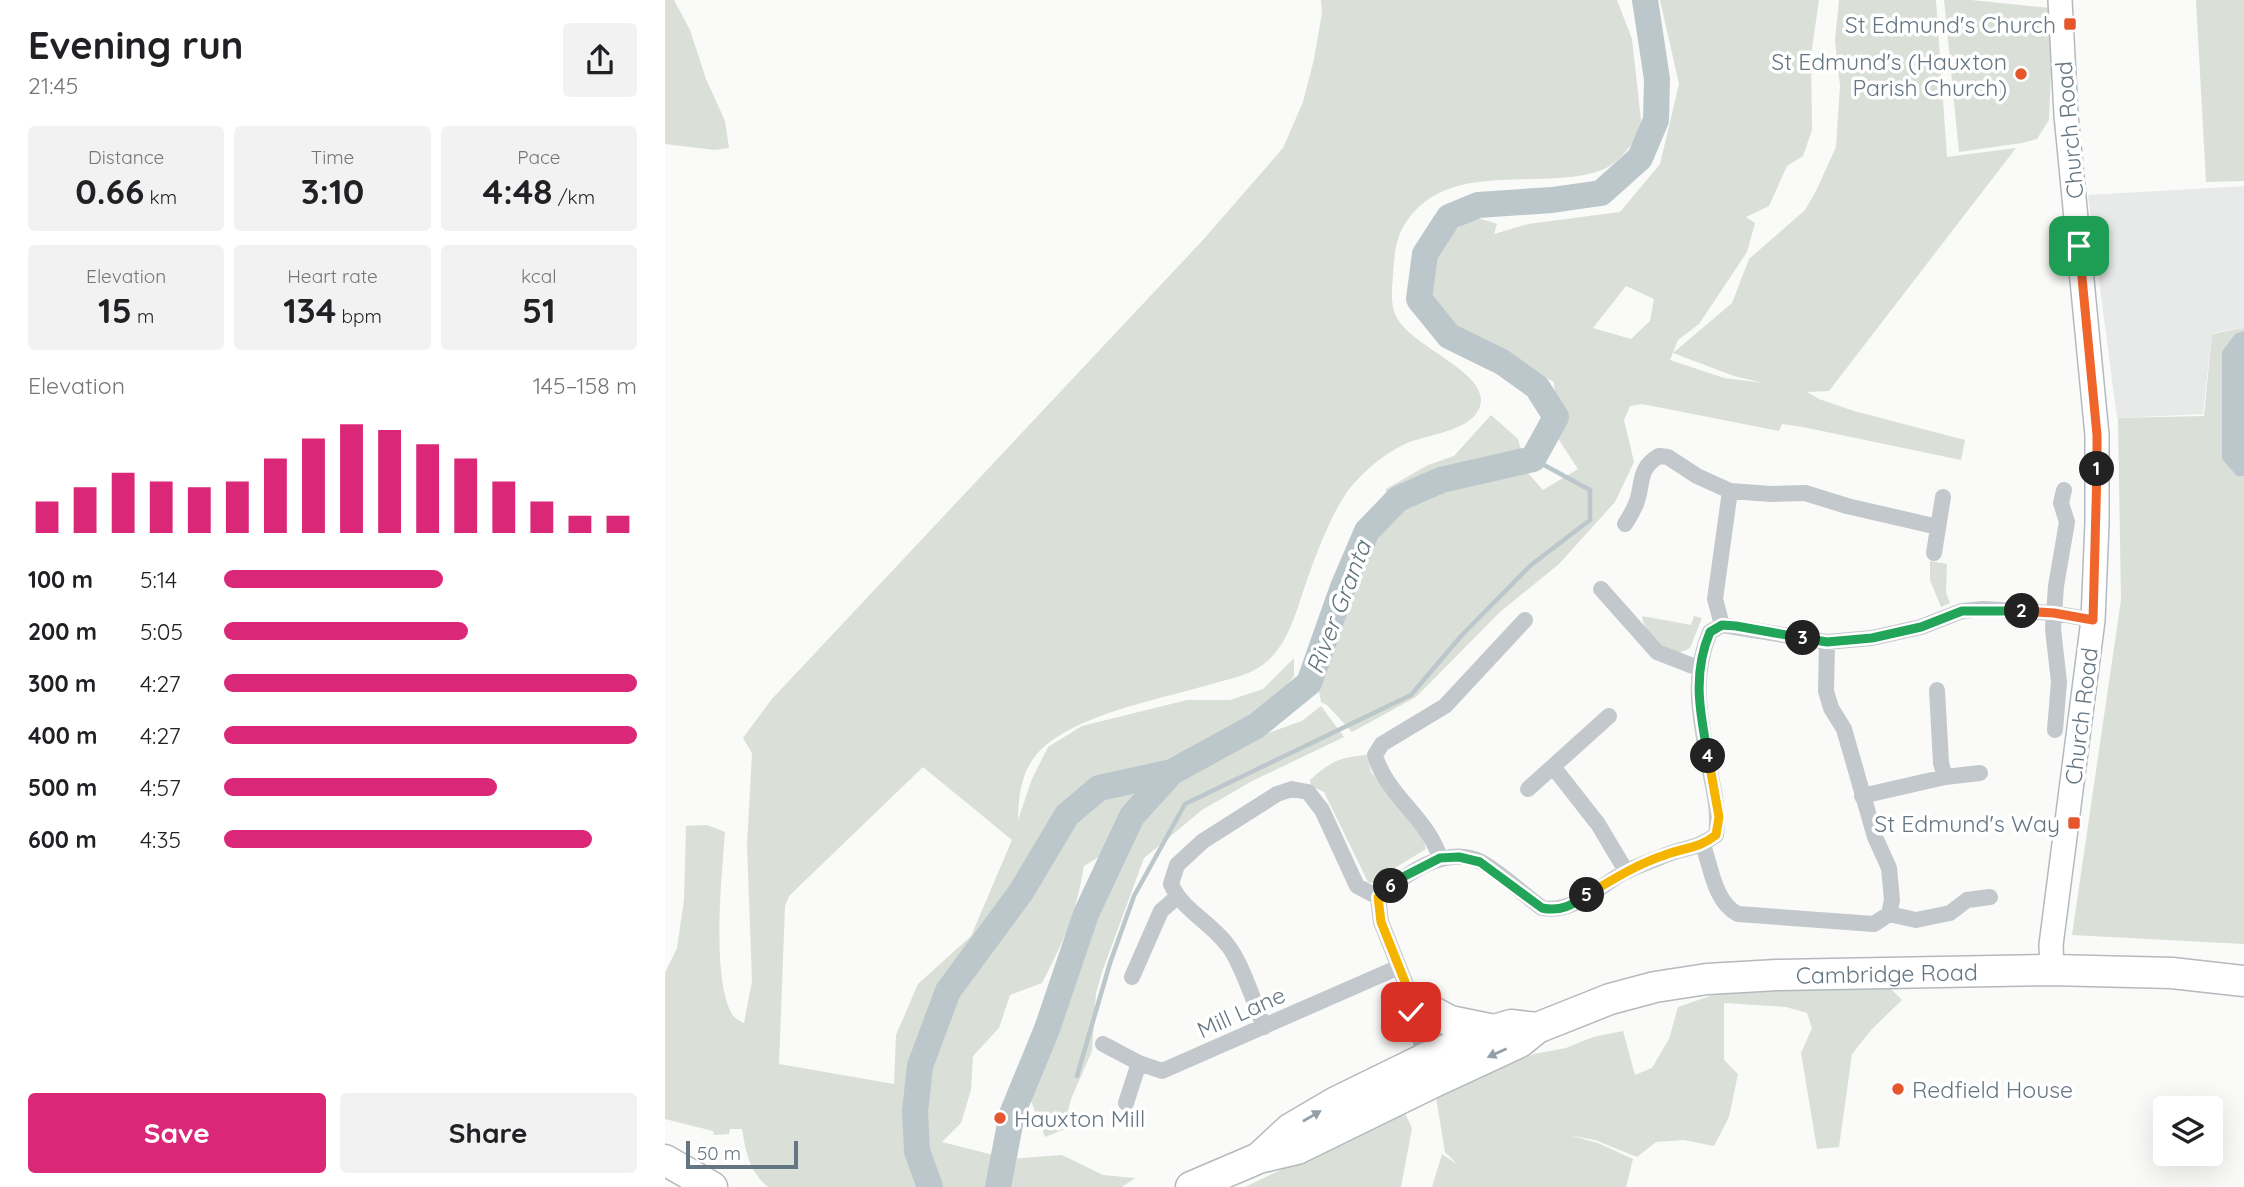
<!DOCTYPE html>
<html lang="en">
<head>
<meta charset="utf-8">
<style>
	body { margin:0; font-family:Quicksand,sans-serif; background:#f2f2f2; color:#202124; height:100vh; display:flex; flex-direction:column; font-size:26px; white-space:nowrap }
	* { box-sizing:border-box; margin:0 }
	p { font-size:23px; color:#757577 }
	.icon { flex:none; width:38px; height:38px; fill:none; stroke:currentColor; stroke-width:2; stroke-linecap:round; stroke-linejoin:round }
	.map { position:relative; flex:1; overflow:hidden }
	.panel { display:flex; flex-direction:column; background:#fff; width:665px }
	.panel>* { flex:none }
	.controls { position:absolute; left:1488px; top:1096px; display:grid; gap:14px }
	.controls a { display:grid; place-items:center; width:70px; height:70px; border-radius:7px; background:#fff; box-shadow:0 7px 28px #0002; font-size:35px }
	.scale { position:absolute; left:21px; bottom:18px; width:112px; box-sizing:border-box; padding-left:7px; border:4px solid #657683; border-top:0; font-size:19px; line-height:24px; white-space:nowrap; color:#657683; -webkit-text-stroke:5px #fff; paint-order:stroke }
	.pin { position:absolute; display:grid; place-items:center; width:60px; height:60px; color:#fff; margin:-30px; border-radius:14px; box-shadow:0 4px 10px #0006 }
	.km { position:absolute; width:35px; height:35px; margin:-18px; border-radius:50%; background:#222; color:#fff; font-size:19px; line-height:35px; text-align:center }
	.round { display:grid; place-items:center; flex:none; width:74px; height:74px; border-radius:7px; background:#f2f2f2 }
	.headline { display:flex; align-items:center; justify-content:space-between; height:119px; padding:0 28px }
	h1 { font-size:38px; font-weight:700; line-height:52px }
	.figures { display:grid; grid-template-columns:repeat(3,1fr); gap:10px; height:119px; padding:7px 28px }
	.figures div { display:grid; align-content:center; border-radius:7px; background:#f2f2f2; text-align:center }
	.figures b { font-size:35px; font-weight:700 }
	.figures small { font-size:19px; font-weight:400 }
	.figures p { font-size:19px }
	.chart { height:196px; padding:14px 28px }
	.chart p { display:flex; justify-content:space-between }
	.chart svg { width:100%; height:126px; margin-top:7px; stroke:#db2777; stroke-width:6 }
	.primary-button { display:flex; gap:14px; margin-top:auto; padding:14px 28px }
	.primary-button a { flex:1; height:80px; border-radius:7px; background:#db2777; color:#fff; font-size:28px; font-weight:700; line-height:80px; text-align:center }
	.primary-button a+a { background:#f2f2f2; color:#202124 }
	ul { padding:0 28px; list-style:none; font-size:23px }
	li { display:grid; grid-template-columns:112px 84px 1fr; align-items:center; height:52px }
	li i { height:18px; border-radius:9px; background:#db2777 }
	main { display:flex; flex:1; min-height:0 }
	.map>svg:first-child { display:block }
</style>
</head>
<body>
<main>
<section class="panel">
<div class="headline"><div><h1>Evening run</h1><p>21:45</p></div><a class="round"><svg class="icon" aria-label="share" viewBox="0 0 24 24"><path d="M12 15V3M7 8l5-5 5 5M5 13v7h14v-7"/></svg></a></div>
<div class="figures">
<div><p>Distance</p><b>0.66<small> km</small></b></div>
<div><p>Time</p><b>3:10</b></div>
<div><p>Pace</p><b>4:48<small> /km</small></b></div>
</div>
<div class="figures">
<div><p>Elevation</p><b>15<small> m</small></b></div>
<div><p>Heart rate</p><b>134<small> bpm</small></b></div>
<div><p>kcal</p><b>51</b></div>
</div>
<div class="chart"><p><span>Elevation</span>145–158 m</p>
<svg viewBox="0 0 160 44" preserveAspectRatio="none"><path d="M5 44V33M15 44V28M25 44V23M35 44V26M45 44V28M55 44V26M65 44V18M75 44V11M85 44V6M95 44V8M105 44V13M115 44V18M125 44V26M135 44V33M145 44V38M155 44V38"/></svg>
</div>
<ul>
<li><b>100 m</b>5:14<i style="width:53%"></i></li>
<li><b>200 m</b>5:05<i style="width:59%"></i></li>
<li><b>300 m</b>4:27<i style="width:100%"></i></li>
<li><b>400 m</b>4:27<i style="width:100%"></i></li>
<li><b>500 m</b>4:57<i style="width:66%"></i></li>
<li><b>600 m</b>4:35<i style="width:89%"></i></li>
</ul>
<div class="primary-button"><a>Save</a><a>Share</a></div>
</section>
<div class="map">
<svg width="1579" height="1187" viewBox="0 0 1579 1187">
	<rect width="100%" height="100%" fill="#fafaf8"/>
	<path fill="#e8e9e9" d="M1579 186V328L1547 333 1538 414 1452 418 1423 195Z"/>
	<path fill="#dadfd7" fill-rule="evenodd" d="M0 0H9L25 30 41 79 60 121 64 148 50 150 0 144Z
		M656 0H952L967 39 977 129C966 145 956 162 937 170 873 193 778 155 737 229 730 242 729 261 728 275 727 288 725 304 731 316 745 346 816 369 816 400 815 431 761 434 740 444 719 454 700 470 685 488 668 509 650 557 641 583 630 614 623 649 593 668 579 677 559 680 543 685 493 700 399 716 368 759 356 775 353 801 353 820L367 779 383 747 417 726 522 700H565L598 689 629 658V676L601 714 597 735 637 721 656 706 679 737 587 781 537 810 479 858 437 972 431 993 427 1051 406 1099 398 1130 380 1137 366 1101 348 1081 377 1046 376 1007 422 936 447 876 444 851 419 866C411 913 399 941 377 983L345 995 334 1028 308 1056 306 1090 296 1123 277 1142 344 1159 397 1155 438 1175 470 1178 457 1187H103C84 1171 81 1152 77 1129H65L64 1134 49 1135 48 1131 0 1119V973L12 948 19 900 21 826 42 825 60 832C57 875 46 977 67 1014 69 1018 75 1021 79 1023L87 981 82 845 87 753 78 738 106 700 537 241 618 148 638 102 649 59 657 13ZM258 767 347 840 306 936 253 984 231 1035 229 1084 114 1064 120 906 124 896Z
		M995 0H1154L1146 55 1147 130 1138 156 1122 166 1104 206 1081 217 1090 223 1082 252 1034 324 1013 340 1005 360 1059 378 1099 383 1069 376 1008 353 1067 303 1084 259 1140 210 1151 191 1171 147 1175 86 1170 41 1174 0H1271L1282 157 1351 148 1164 391 1142 392 1154 399 1189 411 1300 440 1296 460 1138 427 1117 424 1114 431 977 404 965 406 959 420 969 462 950 502 894 564 835 612 751 697 687 732 662 705 656 702 651 676 690 567 720 516 721 489 763 465 789 456 826 415 853 439 862 472 878 490 913 469 892 437 889 382C845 359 796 343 764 302L770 248 807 216 832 224 829 234 863 224 955 212 995 164 1014 84ZM961 286 989 299 985 321 966 339 928 328Z
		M1279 0H1306L1385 8 1386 71 1384 120 1372 139 1357 143 1294 152Z
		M1531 0H1579V181L1541 182Z
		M1579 328V944L1407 935 1456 600 1453 418 1539 416 1547 334Z
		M1265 561 1282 564 1281 593 1285 603 1276 607 1265 580Z
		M977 616 1026 625 1029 616 1037 618 1025 648C1021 650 1018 652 1014 652 998 653 978 630 977 616Z
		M702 755 706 772 757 834 761 849 728 869 715 885 703 882 659 792 646 786 645 780C665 762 674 757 702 755Z
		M1223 986 1237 1000 1207 1029 1187 1054 1174 1147 1152 1149 1136 1053 1147 1028 1142 1013 1121 1007 1059 1003V1060L1073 1074 1064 1117 1049 1146 1019 1140 991 1142 972 1157 930 1140 904 1135 933 1143 968 1159 961 1187H767L777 1154 793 1165 780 1152 771 1098 869 1054 901 1048 928 1037 958 1031 970 1075 987 1068 1004 1039 1013 1007 1048 995 1074 992Z
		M739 1111 747 1128 736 1187H580Z"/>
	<path fill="#bbc7cb" d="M1579 331V476H1572L1557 459V352L1570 334Z"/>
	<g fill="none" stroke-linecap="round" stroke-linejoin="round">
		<path stroke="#bbc7cb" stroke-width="4.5" d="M412 1076 445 963 469 896 520 804 746 695 797 635 866 565 925 520V490L868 459"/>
		<path stroke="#bbc7cb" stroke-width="26" d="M265 1187 252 1151 250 1111 255 1066 283 991 356 892 402 815 434 788 507 772
			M333 1187 347 1114 382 1029 421 914 467 816 507 772 591 726 644 683 678 587 702 531 733 499 776 480 868 459 891 417 872 387 837 362 784 336 754 299 760 254 784 217 813 205 887 200 936 193 975 158 991 120 992 79 980 0"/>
		<defs>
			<path id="secondary" d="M1387 970 1386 945 1428 620 1432 523V435L1401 115 1395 0"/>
			<g id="highway">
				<path d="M757 1006 785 1021 829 1030"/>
				<path d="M597 1155 625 1129 671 1102 761 1058 829 1030 846 1025 872 1028"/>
				<path d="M0 1160 47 1187"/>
				<path id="s1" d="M526 1187 594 1158 632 1149 771 1081 855 1042 872 1028 945 999 990 987 1042 979 1112 975 1387 970 1507 973 1579 981"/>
			</g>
		</defs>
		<use href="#secondary" stroke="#b3babf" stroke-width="26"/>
		<use href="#highway" stroke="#b4b9bd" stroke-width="33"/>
		<path stroke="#c3c8cc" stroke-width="16" d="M960 524C964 518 968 511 971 504 979 483 972 469 994 456L1003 457 1032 476 1065 491 1106 494 1140 493 1182 506 1273 527
			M1269 553 1278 497
			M936 589 992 652 1033 668
			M1057 625 1050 599 1065 491
			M1272 690 1276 763 1280 777
			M1390 730 1394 682 1388 629 1391 586 1402 522 1396 503 1399 490
			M889 768 933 824 961 871
			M863 789 944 716
			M1197 796 1280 777 1315 773
			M1038 845C1046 868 1050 903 1073 914L1209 924 1224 914 1227 900 1224 868 1210 837 1179 729 1166 708 1161 691 1162 642
			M775 858C763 818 721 795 710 755L717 744 780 706 860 620
			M1224 914 1251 920 1285 913 1302 900 1325 897
			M467 977 496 911 512 897
			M748 1002 716 922 713 897C740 875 780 844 816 862 835 872 859 895 877 908 908 914 934 886 960 872 972 866 984 862 996 857 1018 847 1031 850 1051 835 1054 814 1050 796 1046 776 1037 725 1024 681 1045 632L1057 625 1162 642 1207 638 1256 627 1297 611 1318 609 1389 613 1428 620
			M748 1002 746 1012 763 1063
			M599 1027C590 1005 577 964 564 947 547 923 517 910 506 884L512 865 538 841 612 794 627 789 643 792 657 810 692 886 713 897
			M438 1044 474 1063
			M461 1103 474 1063 497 1071 734 967"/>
		<use href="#secondary" stroke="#fff" stroke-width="23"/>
		<use href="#highway" stroke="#fff" stroke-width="30"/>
	</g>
	<defs><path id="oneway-solid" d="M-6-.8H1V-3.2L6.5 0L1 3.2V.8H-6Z" transform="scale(1.75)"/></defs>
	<g fill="#939fa8">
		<use href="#oneway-solid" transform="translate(832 1053) rotate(156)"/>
		<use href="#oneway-solid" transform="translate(647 1116) rotate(-30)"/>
	</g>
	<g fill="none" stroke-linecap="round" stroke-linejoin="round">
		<defs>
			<path id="split-1" d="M1414 246 1432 435V469"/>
			<path id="split-2" d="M1357 611 1389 613 1428 620 1432 469"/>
			<path id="split-3" d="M1138 638 1162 642 1207 638 1256 627 1297 611H1357"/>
			<path id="split-4" d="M1043 756C1035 713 1027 674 1045 632L1057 625 1071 626 1138 638"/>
			<path id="split-5" d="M922 895C947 880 972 864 1000 855 1021 847 1033 849 1051 835L1054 817 1043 756"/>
			<path id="split-6" d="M726 886 734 879 775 858 794 857 815 862 877 908C896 912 907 905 922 895"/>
			<path id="split-7" d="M726 886 713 897 716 922 748 1002 746 1012"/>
		</defs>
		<use href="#split-1" stroke="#fff" stroke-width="14"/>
		<use href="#split-2" stroke="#fff" stroke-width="14"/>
		<use href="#split-3" stroke="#fff" stroke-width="14"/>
		<use href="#split-4" stroke="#fff" stroke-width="14"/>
		<use href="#split-5" stroke="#fff" stroke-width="14"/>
		<use href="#split-6" stroke="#fff" stroke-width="14"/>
		<use href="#split-7" stroke="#fff" stroke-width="14"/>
		<use href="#split-1" stroke="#f0652b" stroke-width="9"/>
		<use href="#split-2" stroke="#f0652b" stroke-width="9"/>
		<use href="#split-3" stroke="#22a559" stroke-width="9"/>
		<use href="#split-4" stroke="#22a559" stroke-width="9"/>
		<use href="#split-5" stroke="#f5b400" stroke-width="9"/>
		<use href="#split-6" stroke="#22a559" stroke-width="9"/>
		<use href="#split-7" stroke="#f5b400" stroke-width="9"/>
	</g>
	<g fill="#e4572e" stroke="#fff" stroke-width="2.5">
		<rect x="1398" y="17" width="14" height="14" rx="3.5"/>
		<circle cx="1356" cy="74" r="7"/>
		<rect x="1402" y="816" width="14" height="14" rx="3.5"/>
		<circle cx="1233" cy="1089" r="7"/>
		<circle cx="335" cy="1118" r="7"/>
	</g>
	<g text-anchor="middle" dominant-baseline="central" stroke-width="7" stroke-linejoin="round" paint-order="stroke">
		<g font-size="23" fill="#657683" stroke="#fff" text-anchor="end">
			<text x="1391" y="24">St Edmund's Church</text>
			<text x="1342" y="61">St Edmund's (Hauxton<tspan x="1342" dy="26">Parish Church)</tspan></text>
			<text x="1395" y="823">St Edmund's Way</text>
			<text x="1247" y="1089" text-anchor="start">Redfield House</text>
			<text x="349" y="1118" text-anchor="start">Hauxton Mill</text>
		</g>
		<g font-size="23" fill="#657683" stroke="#fff">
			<text transform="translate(1404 130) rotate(-95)">Church Road</text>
			<text transform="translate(1416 716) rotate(-83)">Church Road</text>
			<text stroke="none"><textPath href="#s1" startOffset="740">Cambridge Road</textPath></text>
			<text transform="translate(576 1012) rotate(-24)">Mill Lane</text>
		</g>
		<g font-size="24" font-style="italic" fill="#60757c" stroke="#fff">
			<text transform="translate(673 607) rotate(-69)">River Granta</text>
		</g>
	</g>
</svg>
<div class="controls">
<a><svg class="icon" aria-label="layers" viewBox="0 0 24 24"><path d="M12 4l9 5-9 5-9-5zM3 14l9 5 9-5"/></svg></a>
</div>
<div class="scale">50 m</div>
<div class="pin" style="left:1414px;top:246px;background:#1e9e55"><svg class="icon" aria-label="arrive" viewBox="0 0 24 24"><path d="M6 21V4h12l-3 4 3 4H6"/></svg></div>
<div class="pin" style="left:746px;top:1012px;background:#d93025"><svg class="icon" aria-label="check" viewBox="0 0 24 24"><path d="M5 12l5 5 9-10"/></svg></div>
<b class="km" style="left:1432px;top:469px">1</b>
<b class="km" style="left:1357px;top:611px">2</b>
<b class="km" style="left:1138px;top:638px">3</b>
<b class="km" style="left:1043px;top:756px">4</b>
<b class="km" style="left:922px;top:895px">5</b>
<b class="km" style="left:726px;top:886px">6</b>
</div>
</main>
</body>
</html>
